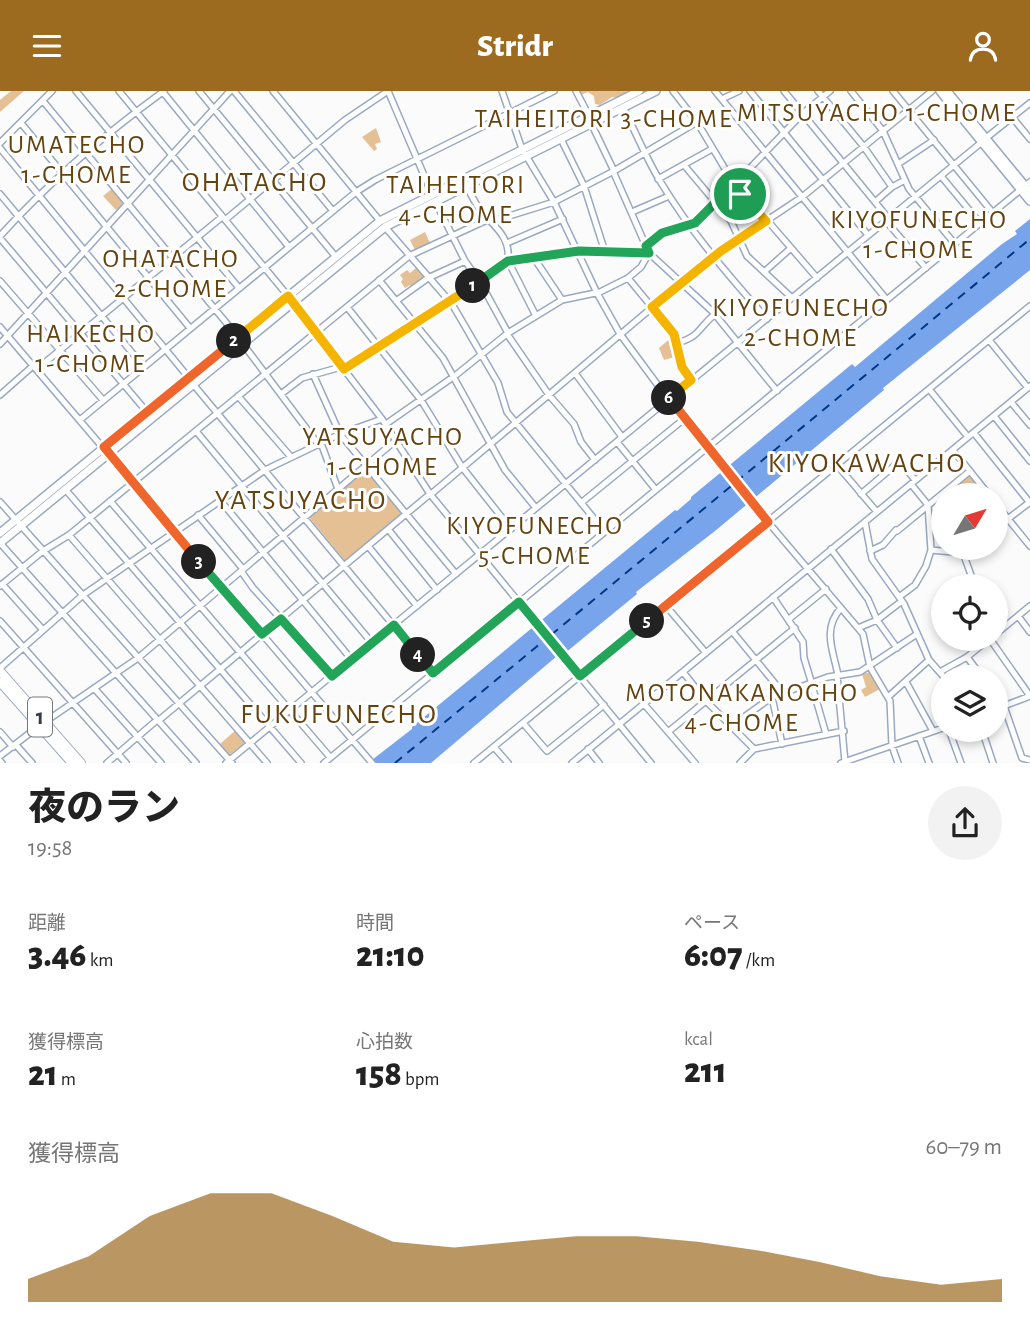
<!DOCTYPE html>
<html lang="ja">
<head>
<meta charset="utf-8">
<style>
	body { margin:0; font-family:"Alegreya Sans","Noto Sans JP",sans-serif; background:#f2f2f2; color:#222; height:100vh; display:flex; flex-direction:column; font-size:26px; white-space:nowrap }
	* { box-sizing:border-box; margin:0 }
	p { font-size:23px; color:#767676 }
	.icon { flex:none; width:38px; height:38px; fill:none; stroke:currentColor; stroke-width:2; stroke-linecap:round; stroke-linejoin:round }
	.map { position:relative; height:672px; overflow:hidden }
	.details { display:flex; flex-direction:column; background:#fff; flex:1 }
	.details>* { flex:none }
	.needle { width:46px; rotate:52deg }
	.fabs { position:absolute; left:931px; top:392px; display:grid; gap:14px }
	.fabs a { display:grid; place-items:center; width:77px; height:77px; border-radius:50%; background:#fff; box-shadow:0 4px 10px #0003; font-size:35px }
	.pin { position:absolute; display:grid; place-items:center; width:60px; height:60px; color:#fff; margin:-30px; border:4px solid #fff; border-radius:50%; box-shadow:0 2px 7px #0007 }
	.km { position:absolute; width:35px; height:35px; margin:-18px; border-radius:50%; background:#222; color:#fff; font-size:19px; line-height:35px; text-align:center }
	.round { display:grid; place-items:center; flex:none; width:74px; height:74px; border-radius:37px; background:#f2f2f2 }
	.summary { display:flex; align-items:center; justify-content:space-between; height:119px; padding:0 28px }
	h1 { font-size:38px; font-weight:800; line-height:52px }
	.metrics { display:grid; grid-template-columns:repeat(3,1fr); gap:10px; height:119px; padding:7px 28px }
	.metrics div { display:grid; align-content:center }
	.metrics b { font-size:35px; font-weight:800 }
	.metrics small { font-size:19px; font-weight:400 }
	.metrics p { font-size:19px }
	.chart { height:196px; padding:14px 28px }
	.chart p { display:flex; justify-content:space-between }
	.chart svg { width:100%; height:126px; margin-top:7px; fill:#9d6b20; opacity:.7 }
	header { display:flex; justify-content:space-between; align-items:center; height:91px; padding:0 28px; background:#9d6b20; color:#fff; font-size:32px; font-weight:800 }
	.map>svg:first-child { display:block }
</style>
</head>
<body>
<header><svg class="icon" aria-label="menu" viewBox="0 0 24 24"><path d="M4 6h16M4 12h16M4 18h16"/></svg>Stridr<svg class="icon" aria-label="person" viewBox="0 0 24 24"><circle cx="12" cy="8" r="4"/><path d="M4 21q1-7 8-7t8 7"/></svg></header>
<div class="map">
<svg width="1030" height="672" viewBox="0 0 1030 672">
	<rect width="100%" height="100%" fill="#fbfbfb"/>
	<path fill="#e4c094" d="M11 0H24L0 21V9Z
		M577 0H627L619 7 612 6 600 14 595 13 594 5 588 1 580 4Z
		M376 37 381 51 375 53 377 58 374 60 362 46Z
		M113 97 124 111 117 120 103 105Z
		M425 141 430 152 415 159 410 149Z
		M416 177 425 186 412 197 410 194 405 197 401 191 403 188 400 184 407 179 410 182Z
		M673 245 678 265 664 269 659 257Z
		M365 379 404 423 345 470 309 426Z
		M970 384 985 403V404H966L957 392Z
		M870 581 880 598 865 606 861 599 866 596 862 583Z
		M237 638 246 651 229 664 220 653Z"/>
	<path fill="#78a4eb" d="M1030 128V179L883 297 884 299 715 440 636 501 637 503 559 567 557 565 431 672H368L412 638V636L675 419 677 420 691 408V406L852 273 855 276 1002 153 1017 143 1015 140Z"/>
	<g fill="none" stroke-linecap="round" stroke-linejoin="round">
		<path stroke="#003888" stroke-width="2" stroke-dasharray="9 7" stroke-linecap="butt" d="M551 544 1030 148
			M395 672 546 548"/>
		<defs>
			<path id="minor" d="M76 0 239 197
				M119 0 288 205 359 298 382 328 430 403 651 672
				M162 0 289 156
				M199 0 336 166
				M234 0 333 120
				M273 0 380 130
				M388 0 432 103
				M502 0 522 58 554 111 597 202 620 243 668 308 768 431 863 543 870 576 890 610 892 655 898 672
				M576 0 589 25
				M673 0 697 31 740 103 766 130
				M715 0 887 209
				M750 0 868 144
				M784 0 889 128
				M818 0 864 56 892 96
				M851 0 883 40 909 98 955 153
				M893 0 993 122
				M722 8 739 0
				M43 10 238 246
				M623 16C635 40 646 67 660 90 690 140 728 184 767 228
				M1012 26 1030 48
				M21 32 190 237
				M591 32 614 80
				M986 47 1030 12
				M561 48 584 95 605 161
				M0 52 52 0
				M0 57 189 287
				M898 73 934 49
				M684 74 731 130 747 165 792 207
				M613 80 649 162 713 221 777 300
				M941 85 980 132
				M658 88 712 58
				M466 95C471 103 475 112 480 119 494 135 511 146 508 170L480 191
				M0 103 144 276
				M435 110 465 170 480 191 508 242
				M875 111 892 96 905 89
				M632 121 669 105
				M225 129 345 29 388 0
				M767 129 817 187
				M493 130 554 111 614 80 697 31
				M886 130 926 177
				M689 135 703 126 802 23 830 0
				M385 136 452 213 498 292 507 321 605 441
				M0 145C49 91 105 43 164 0
				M0 147 147 321
				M507 152 563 128
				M646 155 662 142 688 133
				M534 167 562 209
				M764 181 791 157
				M628 187 674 243 682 276 691 289
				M379 189 443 267 505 379 536 417
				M0 190 103 309
				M396 210 428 187 465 170
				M347 216 421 309 462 376 511 438
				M536 225 508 170 579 160 649 162
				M0 236 372 672
				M507 243 549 304 574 333 581 351 595 369
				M989 249 1028 297
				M677 252C701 245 697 238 715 223
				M0 253 230 0
				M243 253 318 353
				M37 278 222 126
				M344 278 480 191
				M575 282 622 346
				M313 283 340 343 456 483
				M193 293 433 582
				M929 298 968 346
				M281 303 302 287 341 276
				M0 304 34 274
				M238 305 291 366
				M1011 311 1030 334
				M994 325 1030 370
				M81 328 356 101 375 89 554 0
				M386 333 456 284 508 242 562 209 600 201 628 187 641 176 649 162
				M196 340 372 552
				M974 342 1030 412
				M617 351 656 399
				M321 352 338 398
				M953 359 989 404
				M837 374 877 421
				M65 398 301 672
				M861 403 900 370 915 389
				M430 404 712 166 802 106 932 0
				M220 409 352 569
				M110 410 330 666
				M0 411 232 672
				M581 412 684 328
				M996 413 1030 455
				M198 424 243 478
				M865 431 872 468 904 513 929 569 944 586
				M996 437 1030 411
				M388 438 437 499
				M897 440 970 380
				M69 444 267 672
				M0 452 196 672
				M368 455 417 515
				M831 458 868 508 877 529 897 557
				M931 459 963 462 970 457
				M870 460 883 454 896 439
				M963 462 975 495
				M241 480 253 497 332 585
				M2 493 43 539
				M0 495 43 460 69 444 409 165 489 128
				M773 506 803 551 804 567 811 590
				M899 506 915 494 926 475 931 459 928 414 911 393
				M666 515 706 562
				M1018 525 1030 541
				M789 528 826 498
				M0 530 126 672
				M858 537 877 529 902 510
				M732 540 782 601
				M996 543 1030 515
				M990 548 1030 605 996 618
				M967 566 982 586
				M0 577 83 504 265 379 340 343 382 328
				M683 581 706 610 754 658
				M940 581 967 566 989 548
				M837 584 845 671
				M838 584C833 559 822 538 841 517
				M811 591 826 643
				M906 591 933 640
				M94 597 161 672
				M313 600 982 51
				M996 605 1004 615 1022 667 1030 669
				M772 606 782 653
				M888 606 929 569
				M644 613 695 672
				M158 630 430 403
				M523 632 547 660 604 614
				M734 637 744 626 772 606 828 586 860 581 917 543
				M949 639 961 672
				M982 639 993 672
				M0 641 13 656
				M668 641 795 537
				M919 645 929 672
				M16 654 32 672
				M494 656 508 672
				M588 658 599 672
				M0 665 39 635 138 567 395 350
				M0 670 2 672
				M107 672 157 629
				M226 672 313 600
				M324 672 1030 91
				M474 672 1030 215
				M572 672 1030 295
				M740 672 754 658 844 640
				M841 672 943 637"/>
			<path id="major" d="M940 0 1030 110
				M947 0 1030 101
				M0 442 380 130 639 0
				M0 452 385 136 656 0"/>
			<path id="highway" d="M0 580 81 672
				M0 591 72 672"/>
		</defs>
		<use href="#minor" stroke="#99a9c1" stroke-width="8"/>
		<use href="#major" stroke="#99a9c1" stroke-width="10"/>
		<use href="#highway" stroke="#99a9c1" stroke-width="10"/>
		<use href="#minor" stroke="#fff" stroke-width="5"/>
		<use href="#major" stroke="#fff" stroke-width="7"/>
		<use href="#highway" stroke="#fff" stroke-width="8"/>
	</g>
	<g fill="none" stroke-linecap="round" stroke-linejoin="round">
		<defs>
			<path id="split-1" d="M473 195 508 170 579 160 649 162 646 155 662 142 695 132 734 93 740 103"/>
			<path id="split-2" d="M234 250 288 205 344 278 473 195"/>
			<path id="split-3" d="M199 471 104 356 234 250"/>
			<path id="split-4" d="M199 471 262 543 281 528 332 585 394 534 418 564"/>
			<path id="split-5" d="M418 564 433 582 519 511 580 585 647 530"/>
			<path id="split-6" d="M647 530 768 431 669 307"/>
			<path id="split-7" d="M669 307 691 289 682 276 674 243 652 216 721 160 766 130 740 103"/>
		</defs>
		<use href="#split-1" stroke="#fff" stroke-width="14"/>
		<use href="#split-2" stroke="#fff" stroke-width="14"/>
		<use href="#split-3" stroke="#fff" stroke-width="14"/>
		<use href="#split-4" stroke="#fff" stroke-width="14"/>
		<use href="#split-5" stroke="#fff" stroke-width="14"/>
		<use href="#split-6" stroke="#fff" stroke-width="14"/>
		<use href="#split-7" stroke="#fff" stroke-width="14"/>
		<use href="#split-1" stroke="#22a559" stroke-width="9"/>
		<use href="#split-2" stroke="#f5b400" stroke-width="9"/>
		<use href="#split-3" stroke="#f0652b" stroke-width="9"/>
		<use href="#split-4" stroke="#22a559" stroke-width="9"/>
		<use href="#split-5" stroke="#22a559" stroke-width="9"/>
		<use href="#split-6" stroke="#f0652b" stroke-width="9"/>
		<use href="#split-7" stroke="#f5b400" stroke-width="9"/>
	</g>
	<g text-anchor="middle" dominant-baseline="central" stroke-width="6" stroke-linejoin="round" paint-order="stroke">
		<rect fill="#fff" stroke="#73777e" stroke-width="2" x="28" y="606.5" width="24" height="39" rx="5"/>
		<g font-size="23" font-weight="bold" fill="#373d47">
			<text x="40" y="626">1</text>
		</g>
		<g font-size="26" letter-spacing="2" fill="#65430f" stroke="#fff">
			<text x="877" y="22">MITSUYACHO 1-CHOME</text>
			<text x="604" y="28">TAIHEITORI 3-CHOME</text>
			<text x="77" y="54">UMATECHO<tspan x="77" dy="30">1-CHOME</tspan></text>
			<text x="456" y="94">TAIHEITORI<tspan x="456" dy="30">4-CHOME</tspan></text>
			<text x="919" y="129">KIYOFUNECHO<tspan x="919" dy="30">1-CHOME</tspan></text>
			<text x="171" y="168">OHATACHO<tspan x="171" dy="30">2-CHOME</tspan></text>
			<text x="801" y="217">KIYOFUNECHO<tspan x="801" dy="30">2-CHOME</tspan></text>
			<text x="91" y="243">HAIKECHO<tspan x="91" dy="30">1-CHOME</tspan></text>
			<text x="383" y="346">YATSUYACHO<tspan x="383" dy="30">1-CHOME</tspan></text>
			<text x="535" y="435">KIYOFUNECHO<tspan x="535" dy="30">5-CHOME</tspan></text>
			<text x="742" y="602">MOTONAKANOCHO<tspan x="742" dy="30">4-CHOME</tspan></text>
		</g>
		<g font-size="28" letter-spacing="2" fill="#65430f" stroke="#fff">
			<text x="255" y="92">OHATACHO</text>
			<text x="867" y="373">KIYOKAWACHO</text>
			<text x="301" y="410">YATSUYACHO</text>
			<text x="339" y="624">FUKUFUNECHO</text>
		</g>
	</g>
</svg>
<div class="fabs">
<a><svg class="needle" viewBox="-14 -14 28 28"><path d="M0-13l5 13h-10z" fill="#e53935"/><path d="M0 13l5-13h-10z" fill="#767676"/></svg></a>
<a><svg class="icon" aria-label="locate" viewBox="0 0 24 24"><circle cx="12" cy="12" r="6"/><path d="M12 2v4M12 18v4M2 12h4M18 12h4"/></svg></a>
<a><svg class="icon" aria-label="layers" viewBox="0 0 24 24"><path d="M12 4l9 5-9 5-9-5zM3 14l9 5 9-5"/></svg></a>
</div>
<div class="pin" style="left:740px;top:103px;background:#1e9e55"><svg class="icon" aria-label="arrive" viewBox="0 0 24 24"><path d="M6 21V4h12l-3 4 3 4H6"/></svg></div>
<b class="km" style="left:473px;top:195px">1</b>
<b class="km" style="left:234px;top:250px">2</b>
<b class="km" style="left:199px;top:471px">3</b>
<b class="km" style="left:418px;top:564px">4</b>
<b class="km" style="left:647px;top:530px">5</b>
<b class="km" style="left:669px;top:307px">6</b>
</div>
<section class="details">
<div class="summary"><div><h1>夜のラン</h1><p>19:58</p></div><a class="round"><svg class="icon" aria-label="share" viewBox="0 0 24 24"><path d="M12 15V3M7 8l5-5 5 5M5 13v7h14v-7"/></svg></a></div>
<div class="metrics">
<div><p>距離</p><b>3.46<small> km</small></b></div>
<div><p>時間</p><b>21:10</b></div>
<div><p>ペース</p><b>6:07<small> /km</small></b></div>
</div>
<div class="metrics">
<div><p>獲得標高</p><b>21<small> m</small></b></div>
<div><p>心拍数</p><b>158<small> bpm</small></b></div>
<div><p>kcal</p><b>211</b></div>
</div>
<div class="chart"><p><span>獲得標高</span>60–79 m</p>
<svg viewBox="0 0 160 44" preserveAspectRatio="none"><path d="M0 44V36L10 28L20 14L30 6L40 6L50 14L60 23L70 25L80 23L90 21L100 21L110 23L120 26L130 30L140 35L150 38L160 36V44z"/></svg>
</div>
</section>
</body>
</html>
